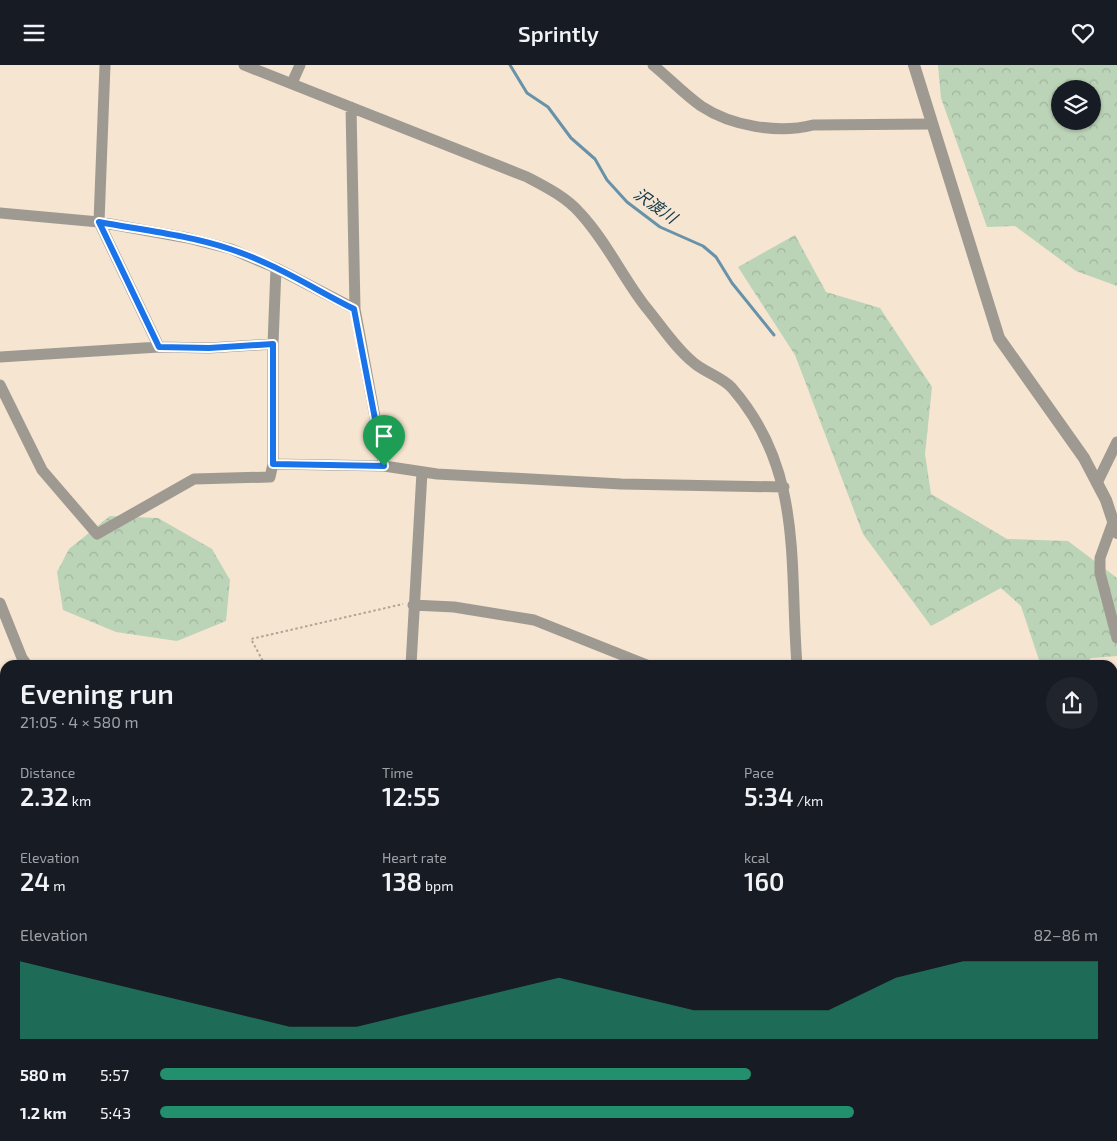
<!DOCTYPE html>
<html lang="en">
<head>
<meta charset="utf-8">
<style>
	body { margin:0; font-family:"Exo 2","Noto Sans JP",sans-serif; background:#20242c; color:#f1f3f6; height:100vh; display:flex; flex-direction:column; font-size:19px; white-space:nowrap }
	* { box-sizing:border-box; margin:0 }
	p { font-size:16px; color:#9ea1a6 }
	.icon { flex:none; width:28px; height:28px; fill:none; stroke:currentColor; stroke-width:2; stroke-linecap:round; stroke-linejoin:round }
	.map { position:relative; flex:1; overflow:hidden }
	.details { position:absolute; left:0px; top:595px; width:1118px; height:481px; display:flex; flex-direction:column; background:#171b24; border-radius:15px 15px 0 0; box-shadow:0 1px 4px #0004 }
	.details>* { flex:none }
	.tools { position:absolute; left:1051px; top:15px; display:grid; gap:10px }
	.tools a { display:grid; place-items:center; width:50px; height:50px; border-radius:50%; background:#171b24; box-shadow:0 1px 4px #0004; font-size:25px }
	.pin { position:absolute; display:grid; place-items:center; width:42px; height:42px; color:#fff; margin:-51px -21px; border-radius:50% 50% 50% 0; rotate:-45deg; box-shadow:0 0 5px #0007 }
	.pin .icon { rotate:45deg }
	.round { display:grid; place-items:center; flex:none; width:52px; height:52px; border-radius:26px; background:#20242c }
	.summary { display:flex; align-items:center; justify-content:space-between; height:85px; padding:0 20px }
	h1 { font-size:28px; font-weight:600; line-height:38px }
	.metrics { display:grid; grid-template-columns:repeat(3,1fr); gap:8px; height:85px; padding:5px 20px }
	.metrics div { display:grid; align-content:center }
	.metrics b { font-size:25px; font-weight:600 }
	.metrics small { font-size:14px; font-weight:400 }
	.metrics p { font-size:14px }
	.chart { height:140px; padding:10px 20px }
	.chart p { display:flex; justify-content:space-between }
	.chart svg { width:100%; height:90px; margin-top:5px; fill:#228f6d; opacity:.7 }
	ul { padding:0 20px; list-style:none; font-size:16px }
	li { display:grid; grid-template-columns:80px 60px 1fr; align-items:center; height:38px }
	li i { height:12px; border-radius:6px; background:#228f6d }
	header { display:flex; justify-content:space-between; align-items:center; height:65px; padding:0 20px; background:#171b24; font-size:22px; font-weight:600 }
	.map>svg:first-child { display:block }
</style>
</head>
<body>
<header><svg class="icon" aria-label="menu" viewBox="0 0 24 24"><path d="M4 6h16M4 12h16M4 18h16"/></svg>Sprintly<svg class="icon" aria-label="heart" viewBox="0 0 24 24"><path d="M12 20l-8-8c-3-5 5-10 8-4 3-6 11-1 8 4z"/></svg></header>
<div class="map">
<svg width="1117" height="1076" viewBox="0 0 1117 1076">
	<defs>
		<pattern id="forest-crowns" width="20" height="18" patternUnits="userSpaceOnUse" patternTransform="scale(1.25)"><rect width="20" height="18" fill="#bbd3b6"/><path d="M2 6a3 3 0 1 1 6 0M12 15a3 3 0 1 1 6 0" fill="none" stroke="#a1b59c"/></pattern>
	</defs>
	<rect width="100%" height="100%" fill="#f6e5d1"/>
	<path fill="url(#forest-crowns)" fill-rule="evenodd" d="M938 0H1117V221L1076 206 1015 161 987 162 941 33ZM1060 24H1092V56H1060Z
		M795 170 826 227 880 243 932 322 925 389 931 429 1007 474 1068 476 1117 513V591L1091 593 1084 600H1043L1039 595 1021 541 1001 523 931 561 863 469 795 290 738 202Z
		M110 451 158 453 212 484 230 515 226 556 177 576 116 567 63 545 57 507 69 484Z
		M1117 689V867L1112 863V696Z
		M0 768 5 774V954L0 947Z
		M83 1071H148V1076H87Z"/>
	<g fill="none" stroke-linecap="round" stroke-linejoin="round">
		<path stroke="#6792a9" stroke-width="3" d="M510 0 527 28 548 42 571 73 595 94 607 115 627 137 660 162 703 181 716 192 732 218 774 270"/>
		<path stroke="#b2a595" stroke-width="2" stroke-dasharray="2.5 2.5" stroke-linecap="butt" d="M265 600 251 574 403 539"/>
		<path stroke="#9f9a91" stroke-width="11" d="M105 0 99 157 159 282
			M244 0 527 112C546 122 566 132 580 148 606 176 622 211 645 241 661 260 675 283 694 298 706 308 722 312 732 323 804 406 789 499 797 600
			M653 0C669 13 684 29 701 41 731 61 778 69 813 60L931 59
			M292 18 300 0
			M351 42 355 244 384 401
			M0 148 99 157 188 173 231 184 276 203 355 244
			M0 292 159 282 209 283 273 279
			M0 320 42 405 97 469 194 414 270 412 273 399V279L276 203
			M273 399 384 401 437 409 621 419 784 422
			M1097 418 1117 377
			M1113 457 1100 493V508L1117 573
			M0 538 22 593 27 600
			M413 540 454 542 534 555 647 600
			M411 600 422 407
			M1112 676 1117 668
			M0 928 5 935
			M64 1071 65 1076
			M227 1071V1076
			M580 1076 581 1071
			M855 1076 856 1071"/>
		<path stroke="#9f9a91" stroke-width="12" d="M914 0 999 273 1084 393 1106 435 1117 468"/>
	</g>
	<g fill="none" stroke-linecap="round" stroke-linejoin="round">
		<defs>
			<path id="route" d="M99 157C142 165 188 170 230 184 274 198 314 224 354 244L384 401 273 399V279L209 283 159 282Z"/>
		</defs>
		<use href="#route" stroke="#fff" stroke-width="10"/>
		<use href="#route" stroke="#1a73e8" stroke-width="6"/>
	</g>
	<g text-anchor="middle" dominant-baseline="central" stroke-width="5" stroke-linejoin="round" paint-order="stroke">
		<g font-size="16" font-style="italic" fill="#0e3547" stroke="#f6e5d1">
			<text transform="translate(656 140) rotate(35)">沢渡川</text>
		</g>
	</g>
</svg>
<div class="tools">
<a><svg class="icon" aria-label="layers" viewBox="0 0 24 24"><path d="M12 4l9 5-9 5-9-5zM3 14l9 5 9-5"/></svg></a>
</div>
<div class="pin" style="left:384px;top:401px;background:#1e9e55"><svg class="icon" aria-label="arrive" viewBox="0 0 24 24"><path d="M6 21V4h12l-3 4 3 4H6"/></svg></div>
<section class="details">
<div class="summary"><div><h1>Evening run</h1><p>21:05 · 4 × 580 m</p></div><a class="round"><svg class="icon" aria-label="share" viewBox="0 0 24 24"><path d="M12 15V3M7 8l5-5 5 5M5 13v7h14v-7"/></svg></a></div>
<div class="metrics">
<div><p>Distance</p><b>2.32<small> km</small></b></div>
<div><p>Time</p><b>12:55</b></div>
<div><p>Pace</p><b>5:34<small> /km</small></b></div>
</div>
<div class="metrics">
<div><p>Elevation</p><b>24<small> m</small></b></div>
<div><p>Heart rate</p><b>138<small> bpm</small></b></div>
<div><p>kcal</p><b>160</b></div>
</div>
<div class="chart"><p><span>Elevation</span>82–86 m</p>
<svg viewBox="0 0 160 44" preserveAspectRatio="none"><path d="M0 44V6L10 14L20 22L30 30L40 38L50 38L60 30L70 22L80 14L90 22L100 30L110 30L120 30L130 14L140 6L150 6L160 6V44z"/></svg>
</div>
<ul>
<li><b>580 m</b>5:57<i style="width:63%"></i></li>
<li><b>1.2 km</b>5:43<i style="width:74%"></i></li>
</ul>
</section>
</div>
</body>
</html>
